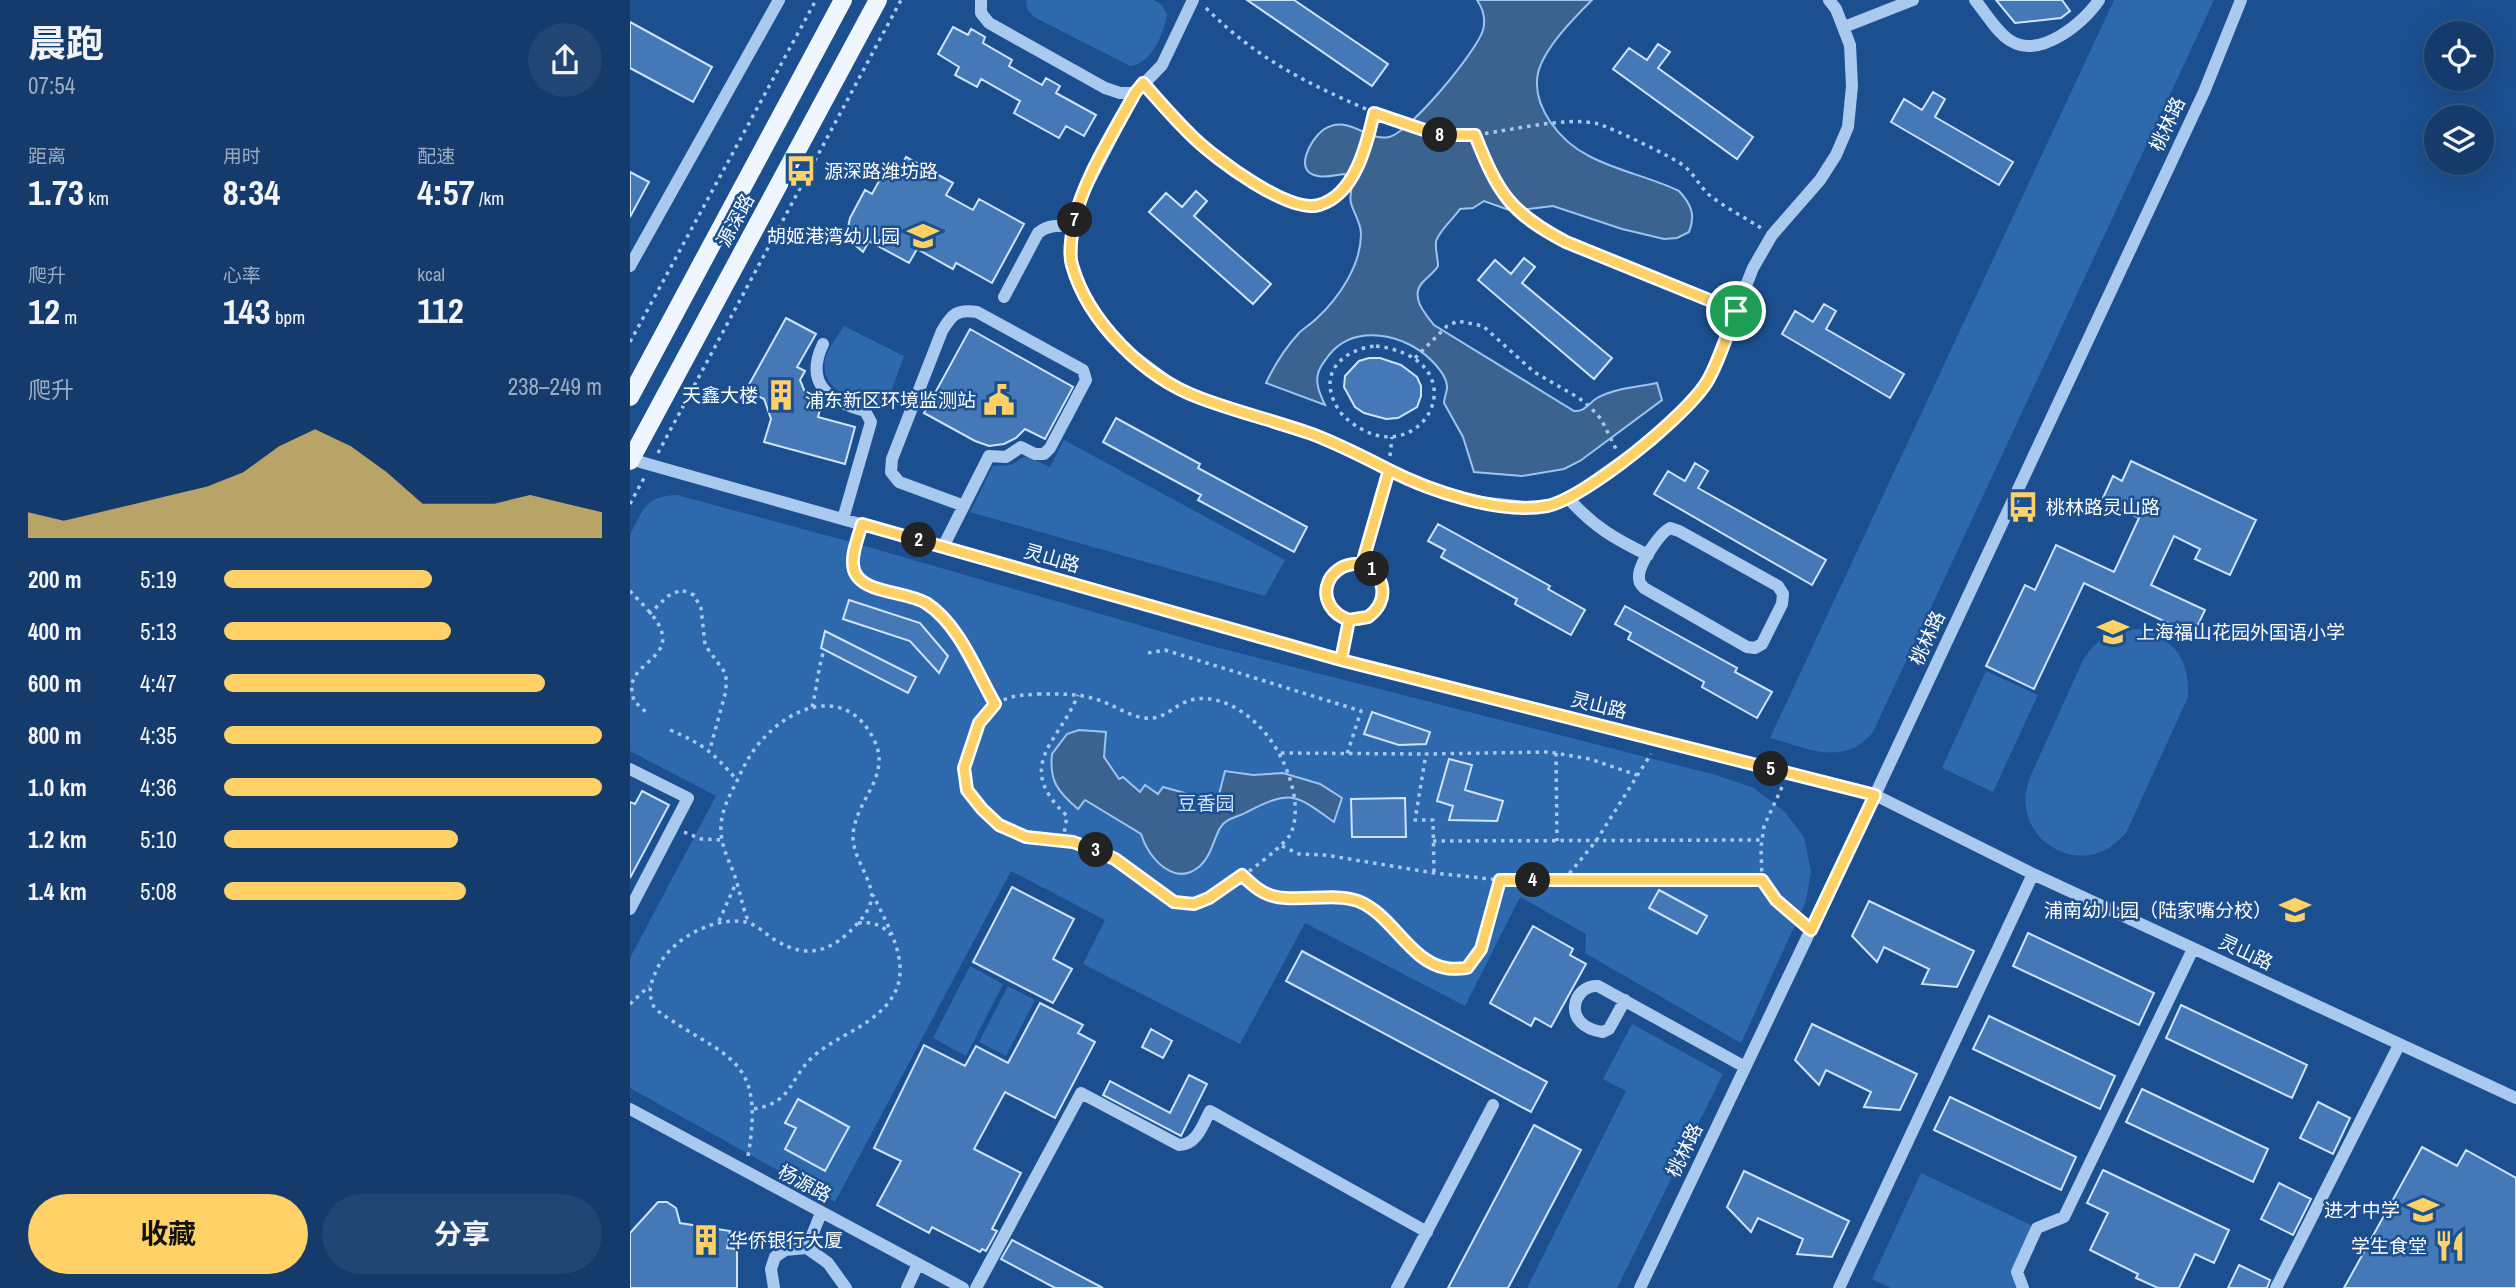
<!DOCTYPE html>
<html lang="zh">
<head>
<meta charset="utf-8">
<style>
	body { margin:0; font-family:"Archivo Narrow","Noto Sans SC",sans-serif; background:#214673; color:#f1f3f6; height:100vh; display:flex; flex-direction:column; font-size:26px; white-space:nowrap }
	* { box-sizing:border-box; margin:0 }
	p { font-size:23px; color:#9dadc1 }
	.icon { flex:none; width:38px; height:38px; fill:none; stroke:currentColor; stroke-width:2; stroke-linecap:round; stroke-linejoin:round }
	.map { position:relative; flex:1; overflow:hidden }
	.panel { display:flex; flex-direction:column; background:#143b6b; width:630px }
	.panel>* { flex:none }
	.tools { position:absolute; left:1794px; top:21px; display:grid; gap:14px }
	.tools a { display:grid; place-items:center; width:70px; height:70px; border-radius:50%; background:#143b6b; box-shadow:0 7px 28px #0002,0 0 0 2px #33557e; font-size:35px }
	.pin { position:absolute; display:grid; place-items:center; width:60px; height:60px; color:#fff; margin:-30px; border:4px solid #fff; border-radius:50%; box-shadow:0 2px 7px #0007 }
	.km { position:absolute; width:35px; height:35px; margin:-18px; border-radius:50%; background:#222; color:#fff; font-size:19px; line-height:35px; text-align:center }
	.round { display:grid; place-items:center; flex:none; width:74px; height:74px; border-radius:37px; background:#214673 }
	.overview { display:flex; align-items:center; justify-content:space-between; height:119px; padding:0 28px }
	h1 { font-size:38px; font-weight:700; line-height:52px }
	.metrics { display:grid; grid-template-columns:repeat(3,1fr); gap:10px; height:119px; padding:7px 28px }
	.metrics div { display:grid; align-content:center }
	.metrics b { font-size:35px; font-weight:700 }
	.metrics small { font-size:19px; font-weight:400 }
	.metrics p { font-size:19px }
	.chart { height:196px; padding:14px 28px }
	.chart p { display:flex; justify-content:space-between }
	.chart svg { width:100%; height:126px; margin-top:7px; fill:#ffd166; opacity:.7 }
	.button { display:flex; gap:14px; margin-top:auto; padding:14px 28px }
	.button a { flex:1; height:80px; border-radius:42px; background:#ffd166; color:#111; font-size:28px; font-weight:700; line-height:80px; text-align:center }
	.button a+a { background:#214673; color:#f1f3f6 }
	ul { padding:0 28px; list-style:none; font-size:23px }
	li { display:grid; grid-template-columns:112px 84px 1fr; align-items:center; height:52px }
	li i { height:18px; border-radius:9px; background:#ffd166 }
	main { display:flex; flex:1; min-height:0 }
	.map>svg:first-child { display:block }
</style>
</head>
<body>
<main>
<section class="panel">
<div class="overview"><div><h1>晨跑</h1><p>07:54</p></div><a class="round"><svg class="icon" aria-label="share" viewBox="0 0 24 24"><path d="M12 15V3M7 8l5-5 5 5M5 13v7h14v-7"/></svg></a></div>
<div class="metrics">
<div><p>距离</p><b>1.73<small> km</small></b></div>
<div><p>用时</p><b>8:34</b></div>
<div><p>配速</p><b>4:57<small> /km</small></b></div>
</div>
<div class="metrics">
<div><p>爬升</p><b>12<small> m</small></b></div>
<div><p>心率</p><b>143<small> bpm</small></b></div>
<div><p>kcal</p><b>112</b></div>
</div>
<div class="chart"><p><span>爬升</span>238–249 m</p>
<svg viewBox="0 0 160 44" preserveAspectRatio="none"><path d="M0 44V35L10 38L20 35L30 32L40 29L50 26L60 21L70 12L80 6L90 12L100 21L110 32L120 32L130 32L140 29L150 32L160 35V44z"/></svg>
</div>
<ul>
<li><b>200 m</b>5:19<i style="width:55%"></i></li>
<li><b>400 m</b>5:13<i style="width:60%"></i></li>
<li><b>600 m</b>4:47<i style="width:85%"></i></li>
<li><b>800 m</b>4:35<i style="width:100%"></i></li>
<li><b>1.0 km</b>4:36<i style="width:100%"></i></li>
<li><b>1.2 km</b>5:10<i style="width:62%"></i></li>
<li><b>1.4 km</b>5:08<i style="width:64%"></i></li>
</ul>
<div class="button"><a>收藏</a><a>分享</a></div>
</section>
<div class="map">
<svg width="1886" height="1288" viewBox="0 0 1886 1288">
	<rect width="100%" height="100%" fill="#1b4f8f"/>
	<path fill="#2e69ad" d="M396 0H523L531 4 537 14C534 33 522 64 500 66L404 17 397 9Z
		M1484 0H1584L1243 732C1214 768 1177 748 1140 738Z
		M214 326 274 356 255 408C232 401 189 394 195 360 197 349 208 336 214 326Z
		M434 440 655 560 635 596 340 512 363 466 381 465 396 456 420 467Z
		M47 495 221 542 585 647 1086 775 1124 788 1155 812 1174 837 1181 871 1176 901 1111 1043 955 953 956 934 890 897 835 1006 675 923 610 1044 453 964 475 920 381 871 205 1202 0 1088V958L86 796 0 751V535C13 510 15 496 47 495Z
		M1511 629C1545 640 1560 660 1558 697L1496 833C1487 842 1478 851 1465 854 1434 862 1399 839 1396 807 1394 796 1397 786 1401 775L1453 660C1469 636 1482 630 1511 629Z
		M1356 671 1408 695 1363 792 1312 768Z
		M340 966 373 984 336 1056 303 1038Z
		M378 986 405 1000 376 1056 349 1042Z
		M1002 1024 1093 1074 987 1288H897L996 1091 973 1079Z
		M1291 1173 1407 1228 1387 1272 1393 1288H1261L1242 1279Z"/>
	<path fill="#3c6290" stroke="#9cc4f0" stroke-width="2" d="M847 0H962C944 18 914 48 908 73 901 107 931 142 959 156 987 171 1020 177 1049 191 1061 204 1066 215 1059 232L1047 238 1034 239 992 229 923 206 882 211 854 201 843 208 830 209C824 218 807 233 806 242 805 250 808 258 808 266 804 273 797 277 792 283 780 297 795 314 804 325L944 411C955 412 959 403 967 398 985 388 1007 387 1027 383L1032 400 950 461 934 469 892 476 844 472 833 437 814 403C814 399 817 392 817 387 817 377 808 367 801 360 775 334 725 323 699 355 695 361 689 367 688 374 685 384 691 396 695 405L636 383C645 364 655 348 669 333 674 328 681 324 686 319 708 299 731 266 731 234 731 223 724 214 721 203 718 192 728 181 714 174 706 175 696 178 688 176 662 172 681 139 693 130 718 113 737 142 759 137 780 132 847 51 853 30 856 19 853 9 847 0Z
		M449 730 476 732 474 757 489 779 493 777 510 792 515 785 528 794 533 787 587 802 595 771 623 775 653 773 690 784 712 798 704 822C665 794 661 789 617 812 607 818 597 817 590 828 583 841 581 856 570 866 545 888 518 858 511 834L455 800 448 809C428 792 419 781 422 754L437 734Z"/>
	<path fill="#4478b7" stroke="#cfe3fa" stroke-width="2" d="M617 0H664L758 64 742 86Z
		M1366 0H1432L1440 11 1431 18 1385 23Z
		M0 22 82 67 63 102 0 68Z
		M323 27 338 35 341 29 355 37 353 43 382 60 379 66 412 85 416 78 430 86 426 93 466 115 454 136 436 126 429 138 384 113 390 101 351 79 347 87 325 75 329 67 308 54Z
		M1028 44 1040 52 1028 68 1123 137 1107 159 983 69 999 48 1017 60Z
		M1303 92 1315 99 1305 117 1383 162 1369 185 1261 122 1274 99 1292 110Z
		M276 157 323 183 316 195 343 210 349 199 394 224 362 283 326 263 323 269 287 249 279 263 239 241 233 252 225 245 219 236 218 227 220 218 235 190 242 194 260 161 271 167Z
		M0 172 19 182 0 217Z
		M566 191 577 201 564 216 641 284 623 304 519 212 536 193 552 207Z
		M894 258 905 267 892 283 982 358 964 379 848 280 865 260 881 274Z
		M1194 304 1206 311 1196 329 1274 374 1260 398 1152 334 1165 311 1183 322Z
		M156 318 186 334 167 367 175 371 170 380 181 407 190 410 188 417 225 427 215 464 134 442 141 419 134 399 116 390Z
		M340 329 443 387 415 439 395 429 386 438 374 444 359 446 345 441 294 413Z
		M739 358H750L771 365 787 377 791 386V396L787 407 768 418 756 419 734 413 725 407 714 387 715 376 729 361Z
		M486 418 570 464 568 468 677 527 664 552 568 500 571 495 473 442Z
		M1501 461 1626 520 1600 575 1565 559 1570 549 1544 536 1521 585 1575 610 1563 635 1454 583 1404 689 1356 666 1395 585 1405 590 1426 545 1484 572 1509 518 1472 500 1483 476 1492 481Z
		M1065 463 1078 471 1068 488 1196 560 1182 585 1024 494 1038 471 1055 481Z
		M808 524 920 586 918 589 955 610 941 635 885 604 887 599 811 557 815 550 798 541Z
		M219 600 290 623 318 656 309 673 280 641 213 619Z
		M995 606 1107 668 1105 672 1142 692 1127 718 1072 687 1074 682 998 639 1001 633 985 624Z
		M195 631 286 677 278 693 191 648Z
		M742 712 800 732 796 744 769 745 734 734Z
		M819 759 842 765 835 790 873 801 867 821 819 820 823 806 807 801Z
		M12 791 39 805 0 878V802L5 804Z
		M775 798 776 837H722L721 799Z
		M382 887 444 919 423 959 442 969 423 1003 343 962Z
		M1029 890 1077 916 1067 934 1019 908Z
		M1239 901 1344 951 1327 987 1292 984 1299 969 1254 947 1247 962 1222 936Z
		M903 926 943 949 940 955 956 964 921 1027 905 1018 901 1026 860 1003Z
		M1398 933 1524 993 1509 1025 1383 966Z
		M672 951 917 1082 901 1112 656 981Z
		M410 1003 453 1025 448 1033 465 1042 425 1118 375 1092 344 1149 391 1173 362 1229 367 1231 356 1251 352 1249 350 1252 302 1227 299 1233 247 1205 271 1161 244 1148 294 1045 335 1066 346 1046 378 1063Z
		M1551 1005 1677 1065 1662 1098 1536 1038Z
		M1359 1016 1485 1076 1470 1109 1343 1049Z
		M1182 1024 1287 1074 1270 1110 1234 1107 1241 1092 1196 1070 1189 1085 1165 1060Z
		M521 1029 542 1041 533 1058 512 1047Z
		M559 1075 577 1084 551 1136 473 1095 480 1081 540 1113Z
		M1512 1089 1638 1149 1623 1182 1496 1122Z
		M1320 1097 1446 1157 1431 1190 1304 1130Z
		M168 1099 219 1127 195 1171 155 1149 166 1128 155 1123Z
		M1688 1102 1720 1118 1703 1154 1670 1138Z
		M904 1125 951 1150 878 1288H818Z
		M1792 1147 1827 1166 1836 1150 1886 1178V1288H1714Z
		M1473 1170 1599 1230 1584 1263 1565 1254 1549 1288H1528L1506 1278 1508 1274 1460 1250 1478 1213 1457 1203Z
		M1114 1171 1219 1221 1202 1257 1167 1254 1173 1239 1128 1218 1121 1232 1097 1207Z
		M1649 1183 1681 1199 1663 1235 1631 1219Z
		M28 1202H37L46 1208 50 1223 100 1231 97 1248 107 1249V1288H0V1233Z
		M382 1240 473 1288H425L371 1259Z
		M1609 1265 1640 1280 1637 1288H1598Z"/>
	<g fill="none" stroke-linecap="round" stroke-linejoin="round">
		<path stroke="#a9c9ee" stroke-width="3.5" stroke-dasharray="3.5 5" stroke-linecap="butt" d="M576 8C625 57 672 81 736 109 766 122 798 138 832 136 870 134 933 115 968 124 982 128 1043 157 1054 166 1064 174 1069 185 1078 194 1094 207 1114 217 1131 228
			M524 95C537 109 550 125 564 138 586 159 659 214 689 205 725 195 737 144 744 113
			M845 135C868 193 879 212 936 242L1094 306
			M0 342 186 0
			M746 346C847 359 799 462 735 431 724 425 713 418 707 407 687 373 713 349 746 346Z
			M785 358 817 326 828 321 853 326 904 372 949 398 961 408 971 419 986 449
			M28 453 271 0
			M760 456 762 437
			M0 504 14 478
			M228 537C225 548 219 564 225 574 236 592 288 594 308 612 332 634 349 676 365 704
			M0 591C10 602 26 616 31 630 41 656 6 663 2 684 1 689 3 696 4 701L17 713
			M19 614 38 596 51 590 64 595 71 608 75 645 96 674V691L80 749
			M518 653 535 650 731 711 717 754
			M408 694C430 694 451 693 471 701 486 706 499 716 515 718 531 720 540 710 553 703 580 690 610 707 629 726 652 749 675 800 661 833 655 848 581 901 564 904 532 909 509 872 484 858 470 851 454 844 439 841 402 834 382 840 352 810 347 804 339 795 337 788 330 766 347 715 368 703 380 695 394 695 408 694Z
			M182 707C187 688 188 668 194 650
			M40 730C75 745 82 752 107 780
			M651 753 796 754
			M926 753 927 841
			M1152 787 1134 826 1131 847 1132 880 1146 899 1170 921
			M54 832 71 839 93 840
			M433 840 437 816C383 765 428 744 448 695
			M803 841 1132 840
			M652 846 669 854 695 855 804 873 870 880H1132
			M804 872 803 820H785L796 754 919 752 960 759 1007 775
			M612 875C618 881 625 888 632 892 657 906 701 891 728 901 762 914 780 962 816 968 822 970 831 968 837 968L851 949 870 880
			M934 880 966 841 1021 754
			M89 921 106 883
			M228 923C243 922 251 924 261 935
			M0 1004 19 986
			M124 1109C165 1102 159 1076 186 1054 203 1040 224 1032 241 1019 292 982 265 940 243 895
			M118 1156C136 1053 95 1060 25 1009 16 991 21 982 29 965 43 938 88 914 119 923 128 926 137 935 145 940 179 961 204 950 228 923 236 914 244 903 241 890 237 873 222 853 223 835 225 801 261 777 245 742 218 683 159 705 127 746 118 757 112 770 106 783 98 798 90 814 91 832 92 851 102 865 107 883 111 897 113 909 119 923"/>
		<path stroke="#a9c9ee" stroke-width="12" d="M351 0V13L359 23 475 88 490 93H505
			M563 0 532 65 505 93 453 193 443 226 441 262 454 297 475 328 494 349 541 384 569 398 684 435 728 454 785 483 816 494 849 502 895 507 917 506 939 499 1022 440 1061 403 1078 381 1123 268 1142 235 1190 180 1206 155 1218 127 1222 86 1220 45 1206 9 1199 0
			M1345 0C1356 13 1367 33 1381 41 1410 59 1454 23 1469 0
			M1214 27 1283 0
			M0 266 149 0
			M374 297 408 233C419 224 429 226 443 226
			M193 344C174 384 199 401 235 411L241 422 213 519
			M0 459 711 660 1245 795 1403 874 1886 1098
			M939 499C964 527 985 539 1018 555
			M1040 528 1049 531 1148 586 1153 594 1152 604 1132 644 1125 648 1117 647 1014 588C1010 583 1009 583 1009 577 1008 565 1030 533 1040 528Z
			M313 547 359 456 376 457 391 447 405 454H414L420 448 456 380 453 370 347 312C327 309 322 314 312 331L262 459 261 472 269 482 334 506
			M697 592a28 28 0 1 1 56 0a28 28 0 1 1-56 0Z
			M732 564 759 470
			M711 660 719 620
			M0 769 58 798 0 909
			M995 1000 979 1029 973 1032C930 1026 943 984 968 986L1115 1067
			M0 1109 333 1288
			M177 1248 191 1213
			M144 1288 141 1269 145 1257 155 1250 177 1248 198 1263 216 1288
			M277 1288 288 1264
			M346 1288 451 1093 549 1145C567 1145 573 1124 580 1111L797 1232
			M767 1288 863 1105
			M1010 1288 1245 795 1574 92 1611 0
			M1209 1288 1403 874
			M1393 1288 1387 1272 1407 1228 1434 1217 1563 949
			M1646 1288 1769 1045"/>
		<path stroke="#f0f6ff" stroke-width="18" d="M0 397 213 0
			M0 461 248 0"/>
	</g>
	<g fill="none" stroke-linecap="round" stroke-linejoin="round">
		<defs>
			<path id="route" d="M1106 311C1097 334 1090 359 1078 380 1059 414 954 499 917 506 871 515 800 491 759 470L732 564C756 575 760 601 738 617L719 620 711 660 232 524C228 538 217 563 227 576 239 593 277 592 296 603 329 624 346 671 365 704L349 723 334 768 337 790 352 809 369 825 396 837 443 842 465 850 485 859 544 902 564 904 579 898 612 875C618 881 625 888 633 892 657 906 701 891 728 901 762 914 780 962 816 968 822 970 831 968 837 968L851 949 870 880H1132L1146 900 1181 930 1245 795 711 660 719 620C682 607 693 561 732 564L759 470C734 457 708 444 682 434 645 421 607 412 570 398 515 378 458 322 442 265 439 255 441 239 443 228 449 186 484 132 505 93L513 83C530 102 546 121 564 138 586 159 659 214 689 205 725 195 737 144 744 113L809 135H845C868 193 879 212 936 242L1106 311"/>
		</defs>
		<use href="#route" stroke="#fff" stroke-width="14"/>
		<use href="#route" stroke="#ffd166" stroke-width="9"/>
	</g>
	<defs>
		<symbol id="bus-bare" viewBox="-9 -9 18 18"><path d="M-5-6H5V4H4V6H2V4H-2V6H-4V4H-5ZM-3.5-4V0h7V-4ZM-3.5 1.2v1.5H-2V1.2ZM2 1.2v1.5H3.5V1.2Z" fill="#ffd166" stroke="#1b4f8f" stroke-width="2.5" paint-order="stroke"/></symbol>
		<symbol id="school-bare" viewBox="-9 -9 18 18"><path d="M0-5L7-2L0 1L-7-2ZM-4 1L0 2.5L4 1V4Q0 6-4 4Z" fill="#ffd166" stroke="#1b4f8f" stroke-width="2.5" paint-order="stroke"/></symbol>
		<symbol id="building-bare" viewBox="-9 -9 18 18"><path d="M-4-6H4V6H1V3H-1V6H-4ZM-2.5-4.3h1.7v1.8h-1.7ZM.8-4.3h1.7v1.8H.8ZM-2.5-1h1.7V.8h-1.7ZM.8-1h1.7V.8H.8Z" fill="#ffd166" stroke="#1b4f8f" stroke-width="2.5" paint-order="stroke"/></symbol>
		<symbol id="civic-bare" viewBox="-9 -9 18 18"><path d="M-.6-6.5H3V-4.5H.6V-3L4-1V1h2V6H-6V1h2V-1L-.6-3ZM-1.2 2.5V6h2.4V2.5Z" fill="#ffd166" stroke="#1b4f8f" stroke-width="2.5" paint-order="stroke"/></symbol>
		<symbol id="restaurant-bare" viewBox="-9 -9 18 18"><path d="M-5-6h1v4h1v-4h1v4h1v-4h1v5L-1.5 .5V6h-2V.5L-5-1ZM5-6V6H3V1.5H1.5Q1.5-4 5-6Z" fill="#ffd166" stroke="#1b4f8f" stroke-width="2.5" paint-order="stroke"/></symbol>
	</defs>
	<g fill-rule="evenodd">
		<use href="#bus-bare" x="149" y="149" width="44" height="44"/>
		<use href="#school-bare" x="271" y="214" width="44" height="44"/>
		<use href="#building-bare" x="129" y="373" width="44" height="44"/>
		<use href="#civic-bare" x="347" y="378" width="44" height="44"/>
		<use href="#bus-bare" x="1371" y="485" width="44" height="44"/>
		<use href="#school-bare" x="1461" y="610" width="44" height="44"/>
		<use href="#school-bare" x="1643" y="888" width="44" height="44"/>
		<use href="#school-bare" x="1771" y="1188" width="44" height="44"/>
		<use href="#building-bare" x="54" y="1218" width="44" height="44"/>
		<use href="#restaurant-bare" x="1798" y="1224" width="44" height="44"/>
	</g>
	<g text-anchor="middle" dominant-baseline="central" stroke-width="5" stroke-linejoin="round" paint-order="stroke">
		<g font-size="19" fill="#fff" stroke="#1b4f8f">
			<text transform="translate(1537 124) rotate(-65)">桃林路</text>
			<text transform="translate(105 220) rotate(-62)">源深路</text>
			<text transform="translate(422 558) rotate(16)">灵山路</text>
			<text transform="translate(1297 638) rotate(-65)">桃林路</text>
			<text transform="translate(969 705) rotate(14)">灵山路</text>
			<text transform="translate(1616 952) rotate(25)">灵山路</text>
			<text transform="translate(1054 1150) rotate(-64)">桃林路</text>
			<text transform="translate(175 1183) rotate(28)">杨源路</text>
		</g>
		<g font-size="19" fill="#fff" stroke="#1b4f8f" text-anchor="end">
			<text x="194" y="171" text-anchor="start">源深路潍坊路</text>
			<text x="270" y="236">胡姬港湾幼儿园</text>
			<text x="128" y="395">天鑫大楼</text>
			<text x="346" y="400">浦东新区环境监测站</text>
			<text x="1416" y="507" text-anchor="start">桃林路灵山路</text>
			<text x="1506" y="632" text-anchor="start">上海福山花园外国语小学</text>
			<text x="1642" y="910">浦南幼儿园（陆家嘴分校）</text>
			<text x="1770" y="1210">进才中学</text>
			<text x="99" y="1240" text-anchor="start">华侨银行大厦</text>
			<text x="1797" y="1246">学生食堂</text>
		</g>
		<g font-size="19" fill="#cfe3fa" stroke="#1b4f8f">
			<text x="576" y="803">豆香园</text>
		</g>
	</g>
</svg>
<div class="tools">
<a><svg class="icon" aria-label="locate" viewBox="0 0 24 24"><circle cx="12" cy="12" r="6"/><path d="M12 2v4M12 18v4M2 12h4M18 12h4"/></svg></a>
<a><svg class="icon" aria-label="layers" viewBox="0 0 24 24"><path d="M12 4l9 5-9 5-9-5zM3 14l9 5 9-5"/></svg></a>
</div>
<div class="pin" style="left:1106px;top:311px;background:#1e9e55"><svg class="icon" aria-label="arrive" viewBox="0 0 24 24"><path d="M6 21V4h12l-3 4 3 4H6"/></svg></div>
<b class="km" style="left:742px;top:569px">1</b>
<b class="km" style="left:289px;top:540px">2</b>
<b class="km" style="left:466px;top:850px">3</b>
<b class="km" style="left:903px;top:880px">4</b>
<b class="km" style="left:1141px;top:769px">5</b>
<b class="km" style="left:445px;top:220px">7</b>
<b class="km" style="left:810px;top:135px">8</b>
</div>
</main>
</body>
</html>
